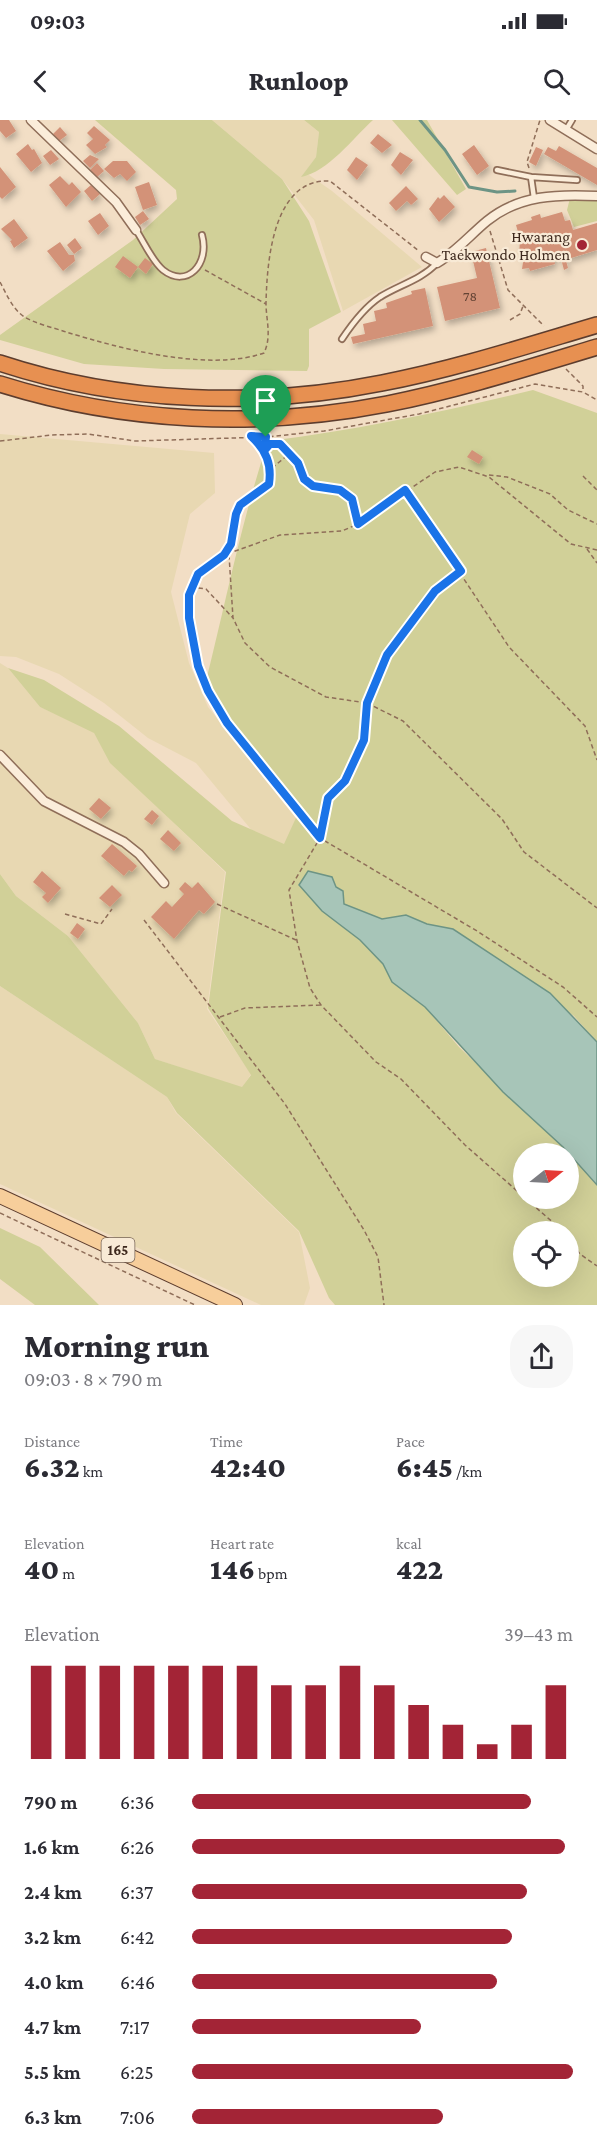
<!DOCTYPE html>
<html lang="en">
<head>
<meta charset="utf-8">
<style>
	body { margin:0; font-family:"Crimson Pro",serif; background:#f7f7f7; color:#2b2b33; height:100vh; display:flex; flex-direction:column; font-size:22px; white-space:nowrap }
	* { box-sizing:border-box; margin:0 }
	p { font-size:20px; color:#7c7c81 }
	.icon { flex:none; width:33px; height:33px; fill:none; stroke:currentColor; stroke-width:2; stroke-linecap:round; stroke-linejoin:round }
	.map { position:relative; height:1185px; overflow:hidden }
	.drawer { display:flex; flex-direction:column; background:#fff; flex:1 }
	.drawer>* { flex:none }
	.needle { width:39px; rotate:72deg }
	.tools { position:absolute; left:513px; top:1023px; display:grid; gap:12px }
	.tools a { display:grid; place-items:center; width:66px; height:66px; border-radius:50%; background:#fff; box-shadow:0 6px 24px #0002; font-size:30px }
	.pin { position:absolute; display:grid; place-items:center; width:51px; height:51px; color:#fff; margin:-62px -26px; border-radius:50% 50% 50% 0; rotate:-45deg; box-shadow:0 0 6px #0007 }
	.pin .icon { rotate:45deg }
	.round { display:grid; place-items:center; flex:none; width:63px; height:63px; border-radius:24px; background:#f7f7f7 }
	.summary { display:flex; align-items:center; justify-content:space-between; height:102px; padding:0 24px }
	h1 { font-size:33px; font-weight:800; line-height:45px }
	.stats { display:grid; grid-template-columns:repeat(3,1fr); gap:9px; height:102px; padding:6px 24px }
	.stats div { display:grid; align-content:center }
	.stats b { font-size:30px; font-weight:800 }
	.stats small { font-size:16px; font-weight:400 }
	.stats p { font-size:16px }
	.chart { height:168px; padding:12px 24px }
	.chart p { display:flex; justify-content:space-between }
	.chart svg { width:100%; height:108px; margin-top:6px; stroke:#a32436; stroke-width:6 }
	ul { padding:0 24px; list-style:none; font-size:20px }
	li { display:grid; grid-template-columns:96px 72px 1fr; align-items:center; height:45px }
	li i { height:15px; border-radius:8px; background:#a32436 }
	.status { display:flex; justify-content:space-between; align-items:center; height:42px; padding:0 30px; background:#fff; direction:ltr }
	.status svg { height:16px; fill:currentColor }
	header { display:flex; justify-content:space-between; align-items:center; height:78px; padding:0 24px; background:#fff; font-size:27px; font-weight:800 }
	.map>svg:first-child { display:block }
</style>
</head>
<body>
<div class="status"><b>09:03</b><svg viewBox="0 0 49 12"><path d="M0 12V9h3v3zM5 12V6h3v6zM10 12V3h3v9zM15 12V0h3v12zM26 1h20v11H26zM47 4h2v5h-2z"/></svg></div>
<header><svg class="icon" aria-label="back" viewBox="0 0 24 24"><path d="M15 5l-7 7 7 7"/></svg>Runloop<svg class="icon" aria-label="search" viewBox="0 0 24 24"><circle cx="10" cy="10" r="6"/><path d="M15 15l6 6"/></svg></header>
<div class="map">
<svg width="597" height="1185" viewBox="0 0 597 1185">
	<defs>
		<filter id="shadow"><feDropShadow dx="2.5" dy="4" stdDeviation="3" flood-color="#0004"/></filter>
	</defs>
	<rect width="100%" height="100%" fill="#f2dec5"/>
	<path fill="#e8d8b2" d="M212 0H304L319 12 316 37 302 56 309 55 332 71 422 147 343 191 314 100 282 59Z
		M0 314 214 333 215 373 190 394 171 472 189 543 208 587 310 716 299 732 259 719 196 643 148 618 104 583 59 554 16 537 0 536Z
		M0 543 8 548 40 587 93 611 111 643 225 752 207 889 251 954 242 968 155 939 138 903 68 816 16 776 0 754Z
		M0 866 167 977 176 993 299 1112 310 1168 304 1185H261L0 1064Z"/>
	<path fill="#d1d098" fill-rule="evenodd" d="M95 0H212L282 59 309 101 341 192 309 209V246L307 251 164 249 84 244 0 220V215L133 120 177 79 176 70Z
		M304 0H373C353 18 328 52 301 57L316 37 319 12Z
		M392 0H427L466 69 457 75Z
		M570 78 597 80V101L574 107 567 90Z
		M533 270 597 293V922L574 896 453 809 427 804 406 795 382 799 344 784 343 771 336 767 360 820 384 844 392 862 425 887 459 927 563 1027 597 1065V1185H335L329 1178 299 1111 177 993 167 977 0 866V754L16 776 68 816 138 903 155 939 242 967 251 955 208 888 226 752 110 643 94 613 40 587 8 548 44 560 119 606 232 701 284 724 300 689 238 611 206 561C226 481 242 399 268 321 358 310 445 291 533 270ZM524 1034H568V1078H524ZM524 1112H568V1156H524Z
		M0 1108 40 1127 99 1185H35L0 1159Z"/>
	<path fill="#a7c5b8" stroke="#6d9485" stroke-width="1.5" d="M308 751 332 757 336 767 343 771 344 784 382 799 406 795 427 804 453 809 550 873 597 922V1065L563 1027 503 972 425 887 392 862 383 844 360 820 322 791 299 765Z"/>
	<g fill="none" stroke-linecap="round" stroke-linejoin="round">
		<path stroke="#6d9485" stroke-width="3" d="M420 0 445 30 469 67 497 72 515 71"/>
	</g>
	<path fill="#d39278" filter="url(#shadow)" d="M0 0H9L16 11 6 18 0 11Z
		M94 6 110 20 105 25 107 27 95 34 86 25 93 19 87 13Z
		M60 7 67 15 59 21 53 14Z
		M378 14 392 25 382 33 370 23Z
		M28 24 32 30 34 29 42 43 31 52 16 34Z
		M474 25 489 46 477 55 462 34Z
		M559 26 597 48V65L544 34 548 27 556 31Z
		M536 27 543 30 536 46 529 42Z
		M51 30 59 39 50 45 43 36Z
		M400 32 413 40 401 55 391 45Z
		M90 35 99 39 90 48 83 41Z
		M356 37 368 45 357 60 347 50Z
		M113 41H127L136 52 127 61 120 54 114 58 104 49Z
		M97 43 104 51 97 57 90 50Z
		M0 47 16 67 2 79 0 77Z
		M60 56 69 65 72 62 81 72 66 87 49 65Z
		M149 62 157 85 143 90 135 67Z
		M91 65 100 74 92 81 84 71Z
		M406 66 418 79 411 85 407 81 396 91 389 83Z
		M444 75 455 87 439 102 429 89 438 77 440 79Z
		M143 91 149 99 140 105 135 97Z
		M562 92 565 101 570 100 573 110 597 103V130L568 139 567 133H564L568 148 564 150 560 135 553 137 555 144 530 151 529 148 522 149 524 136H519L520 119 516 105 532 100 531 97 540 94 541 98Z
		M100 93 109 106 98 115 88 101Z
		M14 99 28 118 14 128 10 121 12 120 1 109Z
		M75 118 82 128 74 134 67 125Z
		M60 122 69 135H74L75 141 63 151 47 131Z
		M486 128 500 188 445 201 437 167 477 158 471 132Z
		M123 136 138 147 130 158 115 147Z
		M145 138 153 144 146 154 138 147Z
		M425 168 433 206 353 224 351 217 365 214 363 204 376 201 374 191 387 188 386 183 412 174 411 171Z
		M472 330 483 337 479 344 467 337Z
		M99 678 111 688 101 699 89 689Z
		M152 690 159 696 152 705 144 699Z
		M168 710 181 723 174 731 160 719Z
		M112 724 137 746 132 752 129 750 124 756 101 736Z
		M42 751 61 768 48 783 42 777 46 773 33 762Z
		M185 762 192 768 198 762 215 782 204 794 199 790 174 819 151 797 166 781 172 787 184 774 179 769Z
		M112 765 122 775 110 787 99 778Z
		M77 803 85 809 78 819 70 813Z"/>
	<g fill="none" stroke-linecap="round" stroke-linejoin="round">
		<defs>
			<path id="service" d="M566 10 572 0
				M497 50 531 57 534 78
				M531 57 577 60
				M136 110C144 122 152 141 163 150 187 169 210 144 202 115
				M342 219C352 204 365 187 380 177 399 165 421 160 437 143"/>
			<path id="minor" d="M31 0 116 82 136 110
				M550 0 597 29
				M426 137 437 143C456 132 470 115 487 101 519 75 557 74 597 76
				M0 635 44 681 124 722 139 734 164 763"/>
			<path id="primary" d="M0 1076 235 1185"/>
			<path id="motorway" d="M0 243C121 283 257 288 382 263 455 249 526 226 597 205
				M0 264C124 303 259 309 387 284 458 270 527 248 597 227"/>
		</defs>
		<use href="#service" stroke="#8f6e59" stroke-width="8"/>
		<use href="#minor" stroke="#8f6e59" stroke-width="11"/>
		<use href="#primary" stroke="#5d3d2e" stroke-width="16"/>
		<use href="#motorway" stroke="#5d3d2e" stroke-width="18"/>
		<path stroke="#8f6e59" stroke-width="1.5" stroke-dasharray="4.5 3" stroke-linecap="butt" d="M529 48 527 42 540 0
			M490 111 508 170 544 206
			M205 150 266 184
			M0 162C6 173 12 188 23 196 35 204 52 207 66 212 122 229 208 252 264 233 272 216 266 200 266 183 267 141 273 58 330 61L419 131
			M510 200 520 194 523 186
			M566 249 583 266V271
			M0 321 52 315 88 314 135 321 266 317 324 311 419 294 535 264 583 272 597 280
			M265 329 270 324H280L298 343 304 359 313 366 340 370 352 379 357 403
			M264 330 266 317
			M272 348 289 334
			M489 355 507 357 550 374 568 390 597 404
			M583 356 597 370
			M406 372 509 527 585 606 597 640
			M587 429 597 443
			M597 430 571 424 489 357 459 347 435 352 358 404 342 411 280 415 224 435 198 454 189 475V498L198 546 208 571 227 603 320 718 477 811 563 867 597 897
			M224 434C233 421 231 407 236 393 241 380 258 372 269 364 272 345 267 330 252 317
			M229 435 233 498 245 523 270 547 326 577 367 583 364 620 345 661 328 678 320 718 289 770 297 821 310 868 321 885 376 942 401 959 465 1025 524 1077
			M461 451 435 471 387 535 367 583 403 601 502 699 524 732 597 788
			M191 467 206 469 233 498
			M217 784 296 820
			M65 794 101 804 112 789
			M144 800 285 984 364 1110 378 1137 384 1185
			M220 897 245 888 321 885
			M525 1078 564 1112
			M0 1093 195 1185
			M568 1118 580 1134 597 1146"/>
		<use href="#service" stroke="#fbedda" stroke-width="4.5"/>
		<use href="#minor" stroke="#fbedda" stroke-width="8"/>
		<use href="#primary" stroke="#f7ce9b" stroke-width="14"/>
		<use href="#motorway" stroke="#e79051" stroke-width="15"/>
	</g>
	<g fill="none" stroke-linecap="round" stroke-linejoin="round">
		<defs>
			<path id="route" d="M266 317 251 316C266 330 272 344 269 364L240 385 236 394 231 424 224 435 198 454 189 475V498L198 546 208 571 227 603 320 718 328 678 345 661 364 620 367 583 387 535 435 471 461 451 405 370 358 404 352 379 340 370 313 366 304 359 298 343 280 324H270L264 331 266 317"/>
		</defs>
		<use href="#route" stroke="#fff" stroke-width="12"/>
		<use href="#route" stroke="#1a73e8" stroke-width="8"/>
	</g>
	<circle fill="#a32436" stroke="#f8ead6" stroke-width="2" cx="582" cy="125" r="6"/>
	<g text-anchor="middle" dominant-baseline="central" stroke-width="4.5" stroke-linejoin="round" paint-order="stroke">
		<g font-size="14" fill="#634334">
			<text x="470" y="176">78</text>
		</g>
		<rect fill="#f8ead6" stroke="#766355" stroke-width="1.5" x="101.5" y="1118" width="33" height="24" rx="4.5"/>
		<g font-size="15" font-weight="bold" fill="#3e291e">
			<text x="118" y="1130">165</text>
		</g>
		<g font-size="16" fill="#3e291e" stroke="#f8ead6" text-anchor="end">
			<text x="570" y="116">Hwarang<tspan x="570" dy="18">Taekwondo Holmen</tspan></text>
		</g>
	</g>
</svg>
<div class="tools">
<a><svg class="needle" viewBox="-14 -14 28 28"><path d="M0-13l5 13h-10z" fill="#e53935"/><path d="M0 13l5-13h-10z" fill="#7c7c81"/></svg></a>
<a><svg class="icon" aria-label="locate" viewBox="0 0 24 24"><circle cx="12" cy="12" r="6"/><path d="M12 2v4M12 18v4M2 12h4M18 12h4"/></svg></a>
</div>
<div class="pin" style="left:266px;top:317px;background:#1e9e55"><svg class="icon" aria-label="arrive" viewBox="0 0 24 24"><path d="M6 21V4h12l-3 4 3 4H6"/></svg></div>
</div>
<section class="drawer">
<div class="summary"><div><h1>Morning run</h1><p>09:03 · 8 × 790 m</p></div><a class="round"><svg class="icon" aria-label="share" viewBox="0 0 24 24"><path d="M12 15V3M7 8l5-5 5 5M5 13v7h14v-7"/></svg></a></div>
<div class="stats">
<div><p>Distance</p><b>6.32<small> km</small></b></div>
<div><p>Time</p><b>42:40</b></div>
<div><p>Pace</p><b>6:45<small> /km</small></b></div>
</div>
<div class="stats">
<div><p>Elevation</p><b>40<small> m</small></b></div>
<div><p>Heart rate</p><b>146<small> bpm</small></b></div>
<div><p>kcal</p><b>422</b></div>
</div>
<div class="chart"><p><span>Elevation</span>39–43 m</p>
<svg viewBox="0 0 160 44" preserveAspectRatio="none"><path d="M5 44V6M15 44V6M25 44V6M35 44V6M45 44V6M55 44V6M65 44V6M75 44V14M85 44V14M95 44V6M105 44V14M115 44V22M125 44V30M135 44V38M145 44V30M155 44V14"/></svg>
</div>
<ul>
<li><b>790 m</b>6:36<i style="width:89%"></i></li>
<li><b>1.6 km</b>6:26<i style="width:98%"></i></li>
<li><b>2.4 km</b>6:37<i style="width:88%"></i></li>
<li><b>3.2 km</b>6:42<i style="width:84%"></i></li>
<li><b>4.0 km</b>6:46<i style="width:80%"></i></li>
<li><b>4.7 km</b>7:17<i style="width:60%"></i></li>
<li><b>5.5 km</b>6:25<i style="width:100%"></i></li>
<li><b>6.3 km</b>7:06<i style="width:66%"></i></li>
</ul>
</section>
</body>
</html>
